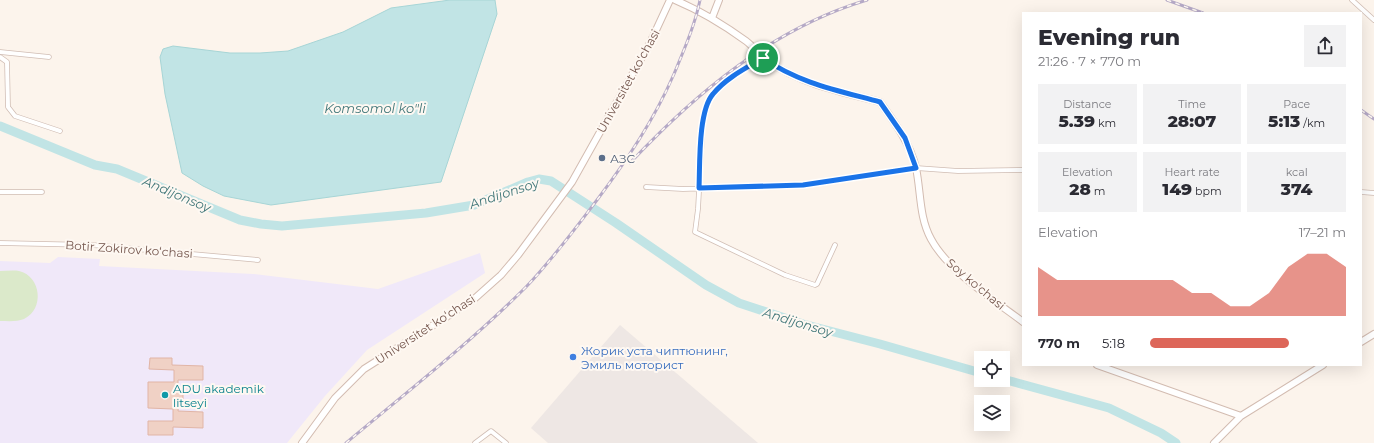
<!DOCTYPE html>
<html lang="en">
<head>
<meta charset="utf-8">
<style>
	body { margin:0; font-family:Montserrat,sans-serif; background:#f2f2f3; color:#2b2b33; height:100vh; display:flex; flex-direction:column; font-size:15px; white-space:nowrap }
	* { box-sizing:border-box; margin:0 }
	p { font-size:13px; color:#7c7c81 }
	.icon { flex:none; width:22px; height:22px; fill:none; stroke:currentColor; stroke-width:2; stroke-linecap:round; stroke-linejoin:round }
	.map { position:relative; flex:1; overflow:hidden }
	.drawer { position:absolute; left:1022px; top:12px; width:340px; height:354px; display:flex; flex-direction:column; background:#fff; border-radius:0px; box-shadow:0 4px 16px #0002 }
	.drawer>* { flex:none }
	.fabs { position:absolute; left:974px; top:351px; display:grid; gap:8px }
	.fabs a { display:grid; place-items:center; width:36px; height:36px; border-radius:0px; background:#fff; box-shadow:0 4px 16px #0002; font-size:20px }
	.pin { position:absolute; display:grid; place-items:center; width:34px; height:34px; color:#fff; margin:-17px; border:2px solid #fff; border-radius:50%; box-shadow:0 1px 4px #0007 }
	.round { display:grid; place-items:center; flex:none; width:42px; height:42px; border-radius:0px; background:#f2f2f3 }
	.head { display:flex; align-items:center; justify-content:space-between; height:68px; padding:0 16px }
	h1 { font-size:22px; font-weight:800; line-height:30px }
	.figures { display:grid; grid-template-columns:repeat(3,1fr); gap:6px; height:68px; padding:4px 16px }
	.figures div { display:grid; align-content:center; border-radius:0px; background:#f2f2f3; text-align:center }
	.figures b { font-size:17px; font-weight:800 }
	.figures small { font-size:11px; font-weight:400 }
	.figures p { font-size:11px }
	.chart { height:112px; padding:8px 16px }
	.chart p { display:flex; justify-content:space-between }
	.chart svg { width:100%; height:72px; margin-top:4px; fill:#dd6659; opacity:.7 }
	ul { padding:0 16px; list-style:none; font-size:13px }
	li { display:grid; grid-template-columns:64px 48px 1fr; align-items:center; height:30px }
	li i { height:10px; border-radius:5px; background:#dd6659 }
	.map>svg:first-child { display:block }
</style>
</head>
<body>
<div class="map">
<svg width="1374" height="443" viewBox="0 0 1374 443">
	<rect width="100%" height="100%" fill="#fcf4ec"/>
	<path fill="#eee7e4" d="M620 325 758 443H548L531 428Z"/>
	<path fill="#f0e8f9" d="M480 253 485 273 367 350 325 396 287 443H0V261L50 263 58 257 100 259 99 266 253 274 378 289Z"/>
	<path fill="#dbe9ca" d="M0 271C6 271 13 270 19 271 41 276 45 309 24 319 17 322 8 321 0 321Z"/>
	<path fill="#c1e4e5" stroke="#a7d5d6" d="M450 0H495L497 14 441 182 271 205 224 196 203 186 182 173 165 94 160 57 163 49 173 46 230 53H260L288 51 343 32 391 8Z"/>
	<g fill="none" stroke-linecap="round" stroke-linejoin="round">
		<path stroke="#c1e4e5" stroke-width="9" d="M0 126 95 165 117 169 240 220 261 224 282 226 426 213 474 205 528 182 539 179 551 181 616 223 706 285 739 303 803 324 880 344 981 373
			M1003 379 1109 408 1161 433 1176 443"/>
	</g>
	<path fill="#f0d1c5" stroke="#e1b5a6" d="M150 358H172V365L203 366V380H178V390H183V400H179L178 411 203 412V428L173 427V435H148V421H173V409L148 408V382H174V370L149 369Z"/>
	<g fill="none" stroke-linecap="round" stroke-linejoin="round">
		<defs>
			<path id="street" d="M1352 0 1374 20
				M0 52 49 57
				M0 57 7 62 8 107 15 116 60 131
				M763 58C747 68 723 79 712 95 707 101 705 110 703 118L698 209 695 232 785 275 815 285 817 284 835 245
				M646 187 683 189 803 185 916 168 958 171 1023 170
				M0 192H42
				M1361 192 1374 193
				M0 243 92 245 258 260
				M475 443 491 431 506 443"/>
			<path id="secondary" d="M675 0C701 11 724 25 746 41 754 47 760 56 769 62 802 84 842 92 880 102 895 123 910 143 916 168 921 192 919 217 931 239 948 271 994 300 1023 322
				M712 18 719 0
				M1361 342 1374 334
				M1097 365 1241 416
				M302 443 335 398 364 369 473 300 501 275 518 255 572 182 651 41 670 0
				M1214 443 1241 416 1323 365"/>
		</defs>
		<use href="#street" stroke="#d0bdb4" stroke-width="5.5"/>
		<use href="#secondary" stroke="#d3bcb1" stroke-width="8"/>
		<use href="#street" stroke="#fff" stroke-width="4"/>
		<use href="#secondary" stroke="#fff" stroke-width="6"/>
		<defs>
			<path id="rail" d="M1167 0 1203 13
				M1361 110 1374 119
				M630 163C696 93 773 28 867 0
				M346 443C407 392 470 343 526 287 552 260 575 229 597 200 627 160 654 120 674 74 684 50 695 25 700 0"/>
		</defs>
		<use href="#rail" stroke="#b5a9c6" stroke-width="3"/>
		<use href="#rail" stroke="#fef8f2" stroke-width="1.5" stroke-dasharray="4.5" stroke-linecap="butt"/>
	</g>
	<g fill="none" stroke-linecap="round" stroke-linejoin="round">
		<defs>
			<path id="route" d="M763 58C798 83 840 91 880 102L905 138 916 168 803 185 699 188C700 165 698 111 713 94 726 78 746 68 763 58Z"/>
		</defs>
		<use href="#route" stroke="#fff" stroke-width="8"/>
		<use href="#route" stroke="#1a73e8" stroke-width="5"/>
	</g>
	<circle fill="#5c6f8a" stroke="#fef8f2" stroke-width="1.5" cx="602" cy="158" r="4"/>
	<circle fill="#3f7fe0" stroke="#fef8f2" stroke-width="1.5" cx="573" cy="357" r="4"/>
	<circle fill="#0f9aa8" stroke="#fef8f2" stroke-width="1.5" cx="165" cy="395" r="4"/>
	<g text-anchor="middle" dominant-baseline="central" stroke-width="4" stroke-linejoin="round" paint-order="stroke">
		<g font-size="12" fill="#76584f" stroke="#fef8f2">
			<text transform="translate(628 81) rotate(-61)">Universitet kо‘chasi</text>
			<text transform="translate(129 249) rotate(4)">Botir Zokirov koʻchasi</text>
			<text transform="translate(976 284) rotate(40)">Soy ko'chasi</text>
			<text transform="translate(425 329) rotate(-33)">Universitet kо‘chasi</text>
		</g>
		<g font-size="12" fill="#4e5e75" stroke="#fef8f2" text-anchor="start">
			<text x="610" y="158">АЗС</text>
		</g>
		<g font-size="12" fill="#366cbe" stroke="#fef8f2" text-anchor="start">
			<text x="581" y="350">Жорик уста чиптюнинг,<tspan x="581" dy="14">Эмиль моторист</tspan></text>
		</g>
		<g font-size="12" fill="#0d838f" stroke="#fef8f2" text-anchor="start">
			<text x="173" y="388">ADU akademik<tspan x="173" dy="14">litseyi</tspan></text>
		</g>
		<g font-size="13" font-style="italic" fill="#43787a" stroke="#fef8f2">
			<text x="375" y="108">Komsomol ko"li</text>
			<text transform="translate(504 193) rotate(-18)">Andijonsoy</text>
			<text transform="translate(177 194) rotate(23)">Andijonsoy</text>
			<text transform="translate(798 322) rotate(17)">Andijonsoy</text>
		</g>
	</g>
</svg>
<div class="fabs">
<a><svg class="icon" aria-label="locate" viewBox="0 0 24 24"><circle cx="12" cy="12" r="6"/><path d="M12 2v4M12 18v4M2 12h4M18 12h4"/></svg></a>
<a><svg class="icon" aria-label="layers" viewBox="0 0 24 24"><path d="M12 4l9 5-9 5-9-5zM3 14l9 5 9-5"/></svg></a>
</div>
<div class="pin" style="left:763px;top:58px;background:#1e9e55"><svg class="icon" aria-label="arrive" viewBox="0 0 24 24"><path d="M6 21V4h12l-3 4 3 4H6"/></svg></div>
<section class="drawer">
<div class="head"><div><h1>Evening run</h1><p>21:26 · 7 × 770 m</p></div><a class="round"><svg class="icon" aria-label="share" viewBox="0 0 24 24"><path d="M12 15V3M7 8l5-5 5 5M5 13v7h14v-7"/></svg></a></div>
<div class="figures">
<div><p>Distance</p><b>5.39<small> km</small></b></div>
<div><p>Time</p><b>28:07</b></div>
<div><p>Pace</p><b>5:13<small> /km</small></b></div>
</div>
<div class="figures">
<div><p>Elevation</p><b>28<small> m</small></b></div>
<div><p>Heart rate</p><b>149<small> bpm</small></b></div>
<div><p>kcal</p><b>374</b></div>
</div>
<div class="chart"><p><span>Elevation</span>17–21 m</p>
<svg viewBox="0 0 160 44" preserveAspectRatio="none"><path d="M0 44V14L10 22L20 22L30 22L40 22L50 22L60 22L70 22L80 30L90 30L100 38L110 38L120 30L130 14L140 6L150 6L160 14V44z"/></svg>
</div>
<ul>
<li><b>770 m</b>5:18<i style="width:71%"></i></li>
</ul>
</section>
</div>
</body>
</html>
